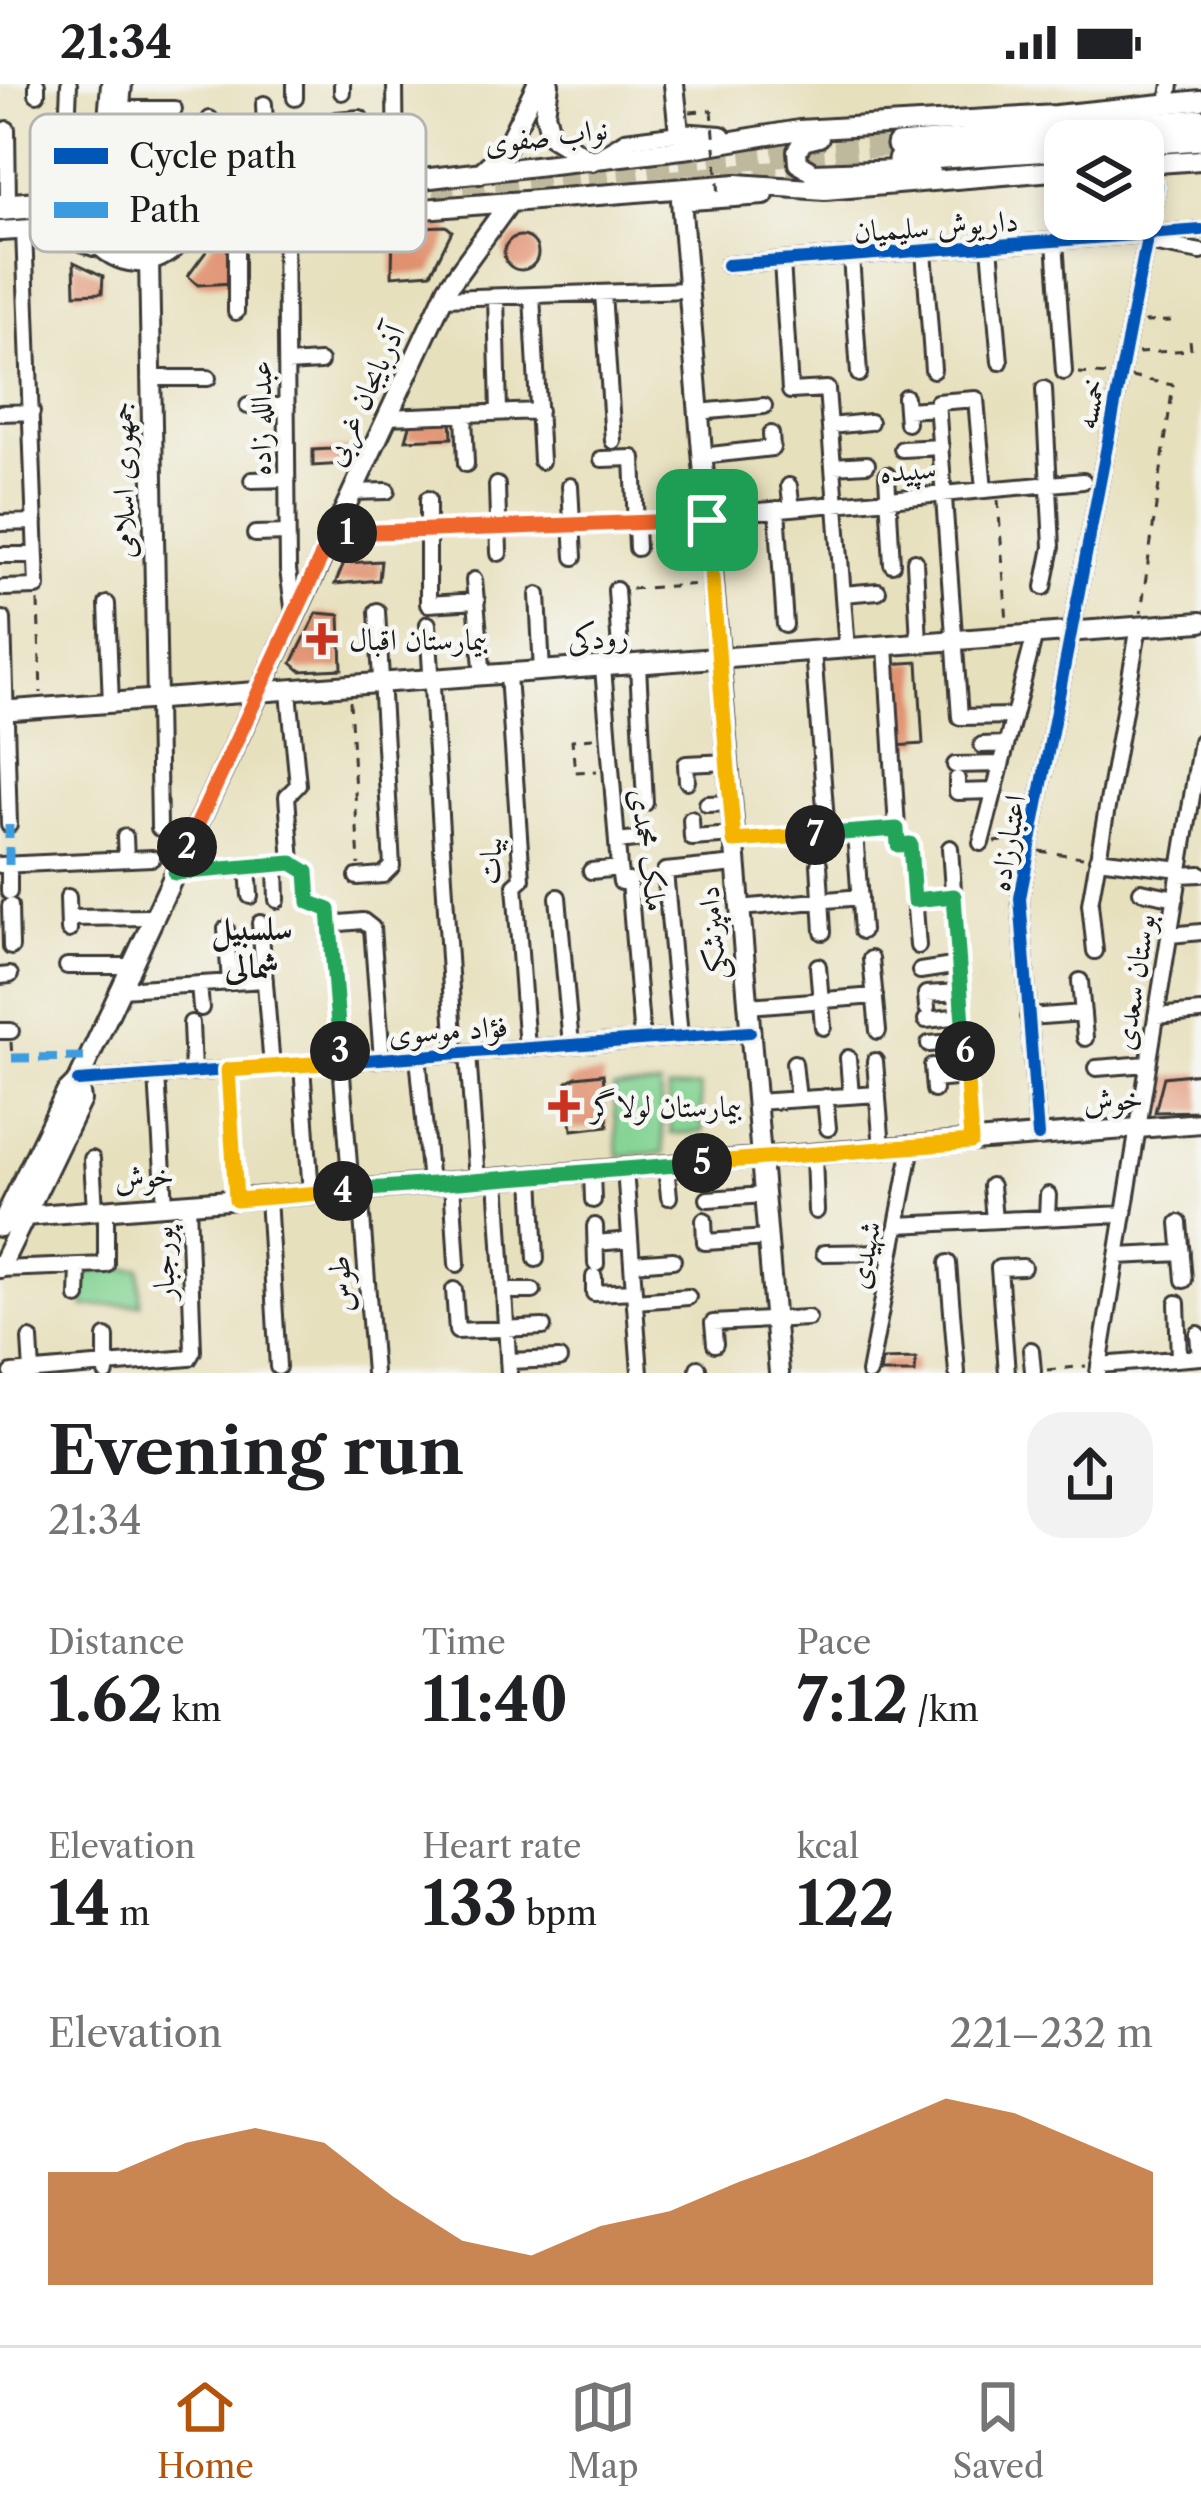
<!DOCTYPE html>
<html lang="en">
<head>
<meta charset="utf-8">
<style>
	body { margin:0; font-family:"Libre Caslon Text",Amiri,serif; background:#f2f2f2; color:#202124; height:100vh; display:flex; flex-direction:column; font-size:45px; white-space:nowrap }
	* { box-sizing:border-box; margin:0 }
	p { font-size:39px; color:#757577 }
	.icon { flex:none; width:66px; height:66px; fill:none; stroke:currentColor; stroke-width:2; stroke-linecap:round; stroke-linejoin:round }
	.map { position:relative; height:1289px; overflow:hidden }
	.side { display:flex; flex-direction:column; background:#fff; flex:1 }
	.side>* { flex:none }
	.controls { position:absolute; left:1044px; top:36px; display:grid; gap:24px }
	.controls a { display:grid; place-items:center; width:120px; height:120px; border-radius:24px; background:#fff; box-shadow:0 6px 18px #0003; font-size:60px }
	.pin { position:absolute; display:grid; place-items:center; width:102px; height:102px; color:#fff; margin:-51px; border-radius:24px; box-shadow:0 6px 18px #0006 }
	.km { position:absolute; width:60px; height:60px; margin:-30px; border-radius:50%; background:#222; color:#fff; font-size:33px; line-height:60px; text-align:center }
	.round { display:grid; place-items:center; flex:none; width:126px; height:126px; border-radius:36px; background:#f2f2f2 }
	.head { display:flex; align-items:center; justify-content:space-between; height:204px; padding:0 48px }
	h1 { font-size:66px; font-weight:800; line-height:90px }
	.stats { display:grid; grid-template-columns:repeat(3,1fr); gap:18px; height:204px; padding:12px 48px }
	.stats div { display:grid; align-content:center }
	.stats b { font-size:60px; font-weight:800 }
	.stats small { font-size:33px; font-weight:400 }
	.stats p { font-size:33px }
	.chart { height:336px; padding:24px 48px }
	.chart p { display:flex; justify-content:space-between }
	.chart svg { width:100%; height:216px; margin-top:12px; fill:#b45309; opacity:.7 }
	.status { display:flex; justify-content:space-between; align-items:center; height:84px; padding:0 60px; background:#fff; direction:ltr }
	.status svg { height:33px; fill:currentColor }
	.tabs { display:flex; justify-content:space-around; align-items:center; height:168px; border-top:3px solid #e0e0e0; background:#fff; font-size:33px; color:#757577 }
	.tabs a { display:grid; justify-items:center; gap:6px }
	.tabs .active { color:#b45309 }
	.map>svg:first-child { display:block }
</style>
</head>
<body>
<div class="status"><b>21:34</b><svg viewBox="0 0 49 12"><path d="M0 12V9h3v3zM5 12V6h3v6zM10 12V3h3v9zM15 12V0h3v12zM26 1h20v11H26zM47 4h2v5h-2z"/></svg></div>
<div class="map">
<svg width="1201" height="1289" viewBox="0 0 1201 1289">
	<rect width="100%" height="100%" fill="#f6f6f2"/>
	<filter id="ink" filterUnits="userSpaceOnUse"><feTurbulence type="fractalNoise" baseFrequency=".00833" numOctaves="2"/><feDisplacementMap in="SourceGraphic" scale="24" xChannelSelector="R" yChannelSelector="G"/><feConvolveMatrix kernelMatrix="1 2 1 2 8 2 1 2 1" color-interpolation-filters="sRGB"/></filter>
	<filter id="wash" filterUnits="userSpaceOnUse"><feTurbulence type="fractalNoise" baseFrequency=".004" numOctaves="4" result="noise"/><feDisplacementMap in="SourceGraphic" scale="48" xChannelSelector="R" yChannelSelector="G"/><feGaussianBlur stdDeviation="2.7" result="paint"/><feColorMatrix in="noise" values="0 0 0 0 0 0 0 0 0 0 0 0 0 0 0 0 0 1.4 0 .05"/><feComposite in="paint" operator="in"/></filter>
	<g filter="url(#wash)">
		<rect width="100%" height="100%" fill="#e7e0bd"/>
		<path fill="#83d393" stroke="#507858" stroke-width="3" d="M660 1002 664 1069 618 1072 613 1005Z
			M700 1003 703 1048 671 1050 668 1005Z
			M140 1184V1220L84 1223 83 1188Z"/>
		<g id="blocks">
			<path fill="#e0916f" d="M446 142 452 147 431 189 392 192 393 144Z
				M504 169a17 17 0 1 1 34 0a17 17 0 1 1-34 0Z
				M232 153 233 199 198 201 188 192 216 154Z
				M74 178 103 192 102 209 75 210Z
				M451 333 452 354 406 356 411 338Z
				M352 364 344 380 313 382V366Z
				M381 477 379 496 335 500 344 479Z
				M317 529 340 531 342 585 301 587 292 579Z
				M918 578 923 660 895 662 889 580Z
				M1201 989V1027L1155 1028 1164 993Z
				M603 990 608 1042 572 1046 567 998 576 993Z
				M916 1275 915 1289H880L882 1276Z"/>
		</g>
	</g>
	<g filter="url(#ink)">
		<use href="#blocks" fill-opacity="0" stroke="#3a3934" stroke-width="3"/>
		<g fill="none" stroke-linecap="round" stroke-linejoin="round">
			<path stroke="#beb99d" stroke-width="21" stroke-dasharray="21 10" stroke-linecap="butt" d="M664 97 818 84
				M31 130 293 117 898 61
				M72 148 139 146 245 134"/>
			<defs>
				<path id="minor" d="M37 0V10
					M295 0V14
					M342 0V8
					M395 0 396 98
					M1168 19 1171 0
					M264 20 268 106
					M68 23 69 0
					M120 25H174
					M210 35 213 109
					M336 36 360 34 364 100
					M7 45 8 119
					M600 72 625 56 679 49
					M102 80 109 0
					M0 129 49 125 81 107
					M285 137 288 486 294 530
					M236 140V228
					M1055 157 1064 288
					M1146 158 1201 168
					M990 162 1000 278
					M924 167 933 286
					M851 172 859 290
					M782 177 790 307 827 305 847 565
					M727 181 1201 146
					M603 209 613 357
					M532 212 541 377
					M496 213 499 328
					M443 214 688 206
					M286 280 320 278
					M151 294H208
					M905 313 907 339
					M248 322H287
					M906 326 938 324
					M698 328 764 322
					M0 329 32 328
					M464 330 466 380
					M387 333 539 327
					M830 342 870 338
					M902 365 941 363
					M702 372 772 364 771 350
					M602 375 633 374 637 464
					M833 382 867 380
					M887 391 892 480
					M252 396 287 395
					M497 401 499 469
					M570 402 574 473
					M789 402 792 424
					M984 406 976 315 937 318 960 633 1014 632
					M351 408 387 407
					M428 415V520L477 517
					M777 425 785 541
					M738 429 1083 397
					M0 439 35 438
					M255 450 287 449
					M332 450 707 437
					M0 471H36
					M915 477 919 559
					M474 496 483 593
					M1044 503 1052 463 1044 305
					M4 504 37 503 24 146
					M616 506 621 582
					M843 510 878 507
					M538 511 542 588
					M107 520 111 620
					M3 535 9 741
					M428 540 455 969
					M886 562 898 761 910 760 918 862
					M813 567 827 750
					M638 581 645 719
					M603 583 619 784 621 798 629 797 642 956
					M508 591 522 795 515 801 527 964
					M289 608 298 701 287 712 292 779
					M157 617 159 744
					M982 661 1006 660
					M955 681 1001 680
					M957 695V708L994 707
					M687 697 686 680 729 678
					M707 720 731 719
					M691 735 692 754 734 751
					M855 748 862 847
					M125 753 126 775
					M734 757 897 745
					M617 758 645 755
					M981 759 1035 550
					M950 764 971 1058
					M1097 775 1180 785
					M292 779 307 787 309 818 329 825 351 1106
					M819 780 823 848
					M0 781 152 774
					M9 781V808
					M276 782 277 816
					M248 784 250 812
					M591 787 619 784
					M174 789 292 779
					M1179 791 1201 790
					M357 793 383 791 392 782 377 527
					M1141 807 1176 814
					M68 813 69 846
					M558 813 571 961
					M10 822 11 863
					M740 824 860 813
					M69 834 154 833
					M260 839 272 983
					M330 840 363 837 372 844 382 975
					M226 845 230 898
					M1170 851 1201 848
					M1095 867 1090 820 1139 542
					M871 875 878 947
					M67 882H132
					M818 882 823 943
					M920 887 959 881
					M0 892 10 891
					M1080 897 1085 954
					M199 900 201 924
					M121 905 265 896
					M748 922 875 912
					M927 924 926 910 961 908
					M1156 932 1201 928
					M1028 933 1083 929
					M926 936 962 932
					M191 939 193 989
					M0 947H11
					M680 953 665 787 736 780
					M929 960 964 957
					M468 969 477 1097
					M418 972 429 1089
					M848 974 851 1012
					M875 977 882 1065
					M794 979 798 1015
					M302 981 311 1110
					M932 982 934 1006
					M1096 984 1148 980
					M228 986 236 1116
					M157 992 165 1121
					M933 996 966 993
					M78 997 750 948
					M825 1013 828 1044
					M756 1018 878 1010
					M1038 1052 1020 814 1157 102
					M814 1070 816 1127
					M92 1075 95 1127
					M666 1082 669 1113
					M625 1085 640 1289
					M592 1088 593 1116
					M532 1092 536 1175
					M497 1095 509 1289
					M452 1098 457 1180
					M991 1102 994 1136
					M360 1106 374 1289
					M268 1113 278 1283
					M708 1115 764 1111
					M1047 1133 1048 1111
					M704 1136 705 1158 768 1154
					M1179 1139 1184 1196
					M898 1141 1124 1130
					M595 1142 596 1180
					M596 1159 630 1156
					M824 1169 892 1168
					M1117 1172 1182 1169
					M632 1179 673 1176
					M948 1179 957 1289
					M0 1185 106 1181V1126
					M594 1193V1209L634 1207
					M454 1206 457 1247 543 1243
					M504 1207H533
					M78 1213 79 1183
					M635 1217 688 1213
					M1177 1219 1179 1274
					M1198 1250 1200 1273
					M106 1253V1289
					M30 1255 32 1288
					M715 1260 713 1239 808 1234
					M1031 1266 1033 1287
					M508 1277 559 1275
					M1099 1281 1201 1273
					M698 1284V1289
					M12 1289 189 1274 193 1267 188 1119
					M869 1289 912 1062
					M1007 1289 999 1184 1023 1183
					M1098 1289 1201 657"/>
				<path id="major" d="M549 0 545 29 551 52 592 77
					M674 0 679 49 721 52
					M819 53 803 57 797 67 798 79 813 89 930 85
					M115 76 122 0
					M122 76C162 79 219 127 174 164 104 221 29 86 122 76Z
					M1143 80 1201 76
					M479 90 504 67 537 0
					M183 110 396 98 691 64 799 46 1056 31 1201 16
					M681 116 779 1289
					M690 116 764 111
					M0 120 38 117 86 94
					M0 147 49 144 94 162
					M178 160 236 140 737 100 825 106 1065 86
					M149 175 157 617
					M0 627 1201 538
					M25 1132 1201 1039
					M0 1143 66 1009 78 997 448 203 510 118
					M0 1184 81 1016 78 997"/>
				<path id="highway" d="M1143 59 1201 55
					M898 61 1201 36
					M899 76 1065 65"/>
			</defs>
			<use href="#minor" stroke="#3a3934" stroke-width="20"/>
			<use href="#major" stroke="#3a3934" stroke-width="24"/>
			<use href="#highway" stroke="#3a3934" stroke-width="27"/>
			<path stroke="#3a3934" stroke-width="3" stroke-dasharray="9 9" stroke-linecap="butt" d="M690 28 712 26
				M1144 238 1172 237
				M1138 269 1191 266 1190 255
				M1078 289 1110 291
				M1131 293 1173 301 1141 529
				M998 416 1007 539
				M631 505 699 500
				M38 517 41 609
				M350 617 359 781
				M593 654 572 656 575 688 597 687
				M994 758 1020 755
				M1039 767 1083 773
				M11 958 12 974
				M1047 1286 1086 1282"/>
			<use href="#minor" stroke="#fff" stroke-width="14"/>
			<use href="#major" stroke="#fff" stroke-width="18"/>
			<use href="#highway" stroke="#fff" stroke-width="21"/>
			<path stroke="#3a3934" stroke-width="3" stroke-dasharray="9 9" stroke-linecap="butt" d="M712 26 719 112"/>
			<path stroke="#3c9bdf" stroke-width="9" stroke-dasharray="18 9" stroke-linecap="butt" d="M9 781V741
				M12 974 90 973"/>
			<defs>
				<path id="cycleway" d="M727 181 1201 146
					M78 997 750 948
					M1038 1052 1020 814 1157 102"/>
			</defs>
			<use href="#cycleway" stroke="#f6f6f2" stroke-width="20"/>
			<use href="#cycleway" stroke="#0057b8" stroke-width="12"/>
		</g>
	</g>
	<g fill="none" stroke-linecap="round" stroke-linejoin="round" filter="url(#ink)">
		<defs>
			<path id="split-1" d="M347 449 707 436"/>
			<path id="split-2" d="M187 763 332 450 347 449"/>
			<path id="split-3" d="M187 763 175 789 292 779 307 788 309 818 329 826 340 967"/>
			<path id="split-4" d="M340 967V978L228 986 236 1116 343 1107"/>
			<path id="split-5" d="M343 1107 702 1079"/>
			<path id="split-6" d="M702 1079 971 1058 965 967"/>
			<path id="split-7" d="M815 751 897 745 898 761 910 760 914 816 954 812 965 967"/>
			<path id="split-8" d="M707 436 734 757 815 751"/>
		</defs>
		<use href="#split-1" stroke="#fff" stroke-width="24"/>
		<use href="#split-2" stroke="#fff" stroke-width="24"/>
		<use href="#split-3" stroke="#fff" stroke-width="24"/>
		<use href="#split-4" stroke="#fff" stroke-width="24"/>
		<use href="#split-5" stroke="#fff" stroke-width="24"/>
		<use href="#split-6" stroke="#fff" stroke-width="24"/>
		<use href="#split-7" stroke="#fff" stroke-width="24"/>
		<use href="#split-8" stroke="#fff" stroke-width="24"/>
		<use href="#split-1" stroke="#f0652b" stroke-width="15"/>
		<use href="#split-2" stroke="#f0652b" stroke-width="15"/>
		<use href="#split-3" stroke="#22a559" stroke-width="15"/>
		<use href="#split-4" stroke="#f5b400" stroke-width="15"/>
		<use href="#split-5" stroke="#22a559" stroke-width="15"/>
		<use href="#split-6" stroke="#f5b400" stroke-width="15"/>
		<use href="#split-7" stroke="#22a559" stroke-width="15"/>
		<use href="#split-8" stroke="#f5b400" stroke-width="15"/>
	</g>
	<g fill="#c8321e" stroke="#f6f6f2" stroke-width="4.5">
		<path d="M316 537h12v12h12v12h-12v12h-12v-12h-12v-12h12z"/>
		<path d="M558 1004h12v12h12v12h-12v12h-12v-12h-12v-12h12z"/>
	</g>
	<g text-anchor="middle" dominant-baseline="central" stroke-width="9" stroke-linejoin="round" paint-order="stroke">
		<g font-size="30" fill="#1c1c1c" stroke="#f6f6f2">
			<text transform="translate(546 52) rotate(-7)">نواب صفوی</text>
			<text transform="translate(936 142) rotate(-4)">داریوش سلیمیان</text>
			<text transform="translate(364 311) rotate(-65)">آذربایجان غربی</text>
			<text transform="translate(1090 320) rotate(-79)">خمسه</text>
			<text transform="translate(260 334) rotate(-90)">عبدالله زاده</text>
			<text transform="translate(908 386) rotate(-5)">سپیده</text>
			<text transform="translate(123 396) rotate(-91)">جمهوری اسلامی</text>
			<text transform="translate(598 554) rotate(-4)">رودکی</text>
			<text transform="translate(1007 759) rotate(-80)">اعتبارزاده</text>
			<text transform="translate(649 766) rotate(82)">ملک محمدی</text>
			<text transform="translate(490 777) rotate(-88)">بیات</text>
			<text transform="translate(712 849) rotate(-95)">دامپزشکی</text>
			<text transform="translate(1134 898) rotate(-81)">بوستان سعدی</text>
			<text transform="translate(448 946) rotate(-4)">فؤاد موسوی</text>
			<text transform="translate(1113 1016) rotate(-4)">خوش</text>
			<text transform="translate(144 1093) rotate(-5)">خوش</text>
			<text transform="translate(864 1171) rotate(-79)">شهیدی</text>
			<text transform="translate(163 1179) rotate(-92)">پورجبار</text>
			<text transform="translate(340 1200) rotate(-94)">طوس</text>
		</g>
		<g font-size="30" fill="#1c1c1c" stroke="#f6f6f2" text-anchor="start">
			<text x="349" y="555">بیمارستان اقبال</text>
			<text x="591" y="1022">بیمارستان لولاگر</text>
		</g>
		<g font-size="33" font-weight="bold" fill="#1c1c1c" stroke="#f6f6f2">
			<text x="252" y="844">سلسبیل<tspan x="252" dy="38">شمالی</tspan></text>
		</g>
	</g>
	<rect x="30" y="30" width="396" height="138" rx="18" fill="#f6f6f2" stroke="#b5b5b2" stroke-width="3"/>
	<rect x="54" y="64" width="54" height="16" fill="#0057b8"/>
	<rect x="54" y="118" width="54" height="16" fill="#3c9bdf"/>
	<g font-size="33" fill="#1c1c1c">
		<text x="129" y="84">Cycle path</text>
		<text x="129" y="138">Path</text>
	</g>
</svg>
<div class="controls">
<a><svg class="icon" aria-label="layers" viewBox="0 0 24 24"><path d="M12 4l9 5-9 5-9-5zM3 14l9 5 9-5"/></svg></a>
</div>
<div class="pin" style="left:707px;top:436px;background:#1e9e55"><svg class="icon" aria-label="arrive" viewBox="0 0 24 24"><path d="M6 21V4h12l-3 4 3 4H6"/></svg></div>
<b class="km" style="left:347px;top:449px">1</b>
<b class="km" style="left:187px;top:763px">2</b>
<b class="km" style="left:340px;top:967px">3</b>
<b class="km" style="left:343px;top:1107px">4</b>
<b class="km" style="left:702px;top:1079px">5</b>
<b class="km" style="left:965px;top:967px">6</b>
<b class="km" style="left:815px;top:751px">7</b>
</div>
<section class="side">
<div class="head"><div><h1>Evening run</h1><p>21:34</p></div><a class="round"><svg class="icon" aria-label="share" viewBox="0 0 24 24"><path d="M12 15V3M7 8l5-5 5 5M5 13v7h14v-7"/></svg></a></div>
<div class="stats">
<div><p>Distance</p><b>1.62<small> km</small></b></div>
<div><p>Time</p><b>11:40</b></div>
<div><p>Pace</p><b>7:12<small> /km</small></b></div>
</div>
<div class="stats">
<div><p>Elevation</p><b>14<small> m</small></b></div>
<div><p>Heart rate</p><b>133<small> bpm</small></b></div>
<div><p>kcal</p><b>122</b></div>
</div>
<div class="chart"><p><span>Elevation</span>221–232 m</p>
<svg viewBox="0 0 160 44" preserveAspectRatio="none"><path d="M0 44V21L10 21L20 15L30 12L40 15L50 26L60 35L70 38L80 32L90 29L100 23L110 18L120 12L130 6L140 9L150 15L160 21V44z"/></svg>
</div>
</section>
<nav class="tabs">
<a class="active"><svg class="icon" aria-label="home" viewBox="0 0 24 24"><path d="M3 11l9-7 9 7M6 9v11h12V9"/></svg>Home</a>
<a><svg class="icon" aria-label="map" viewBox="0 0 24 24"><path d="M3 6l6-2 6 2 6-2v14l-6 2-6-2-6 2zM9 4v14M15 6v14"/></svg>Map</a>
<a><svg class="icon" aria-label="saved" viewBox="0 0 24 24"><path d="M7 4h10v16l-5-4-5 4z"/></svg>Saved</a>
</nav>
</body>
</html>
